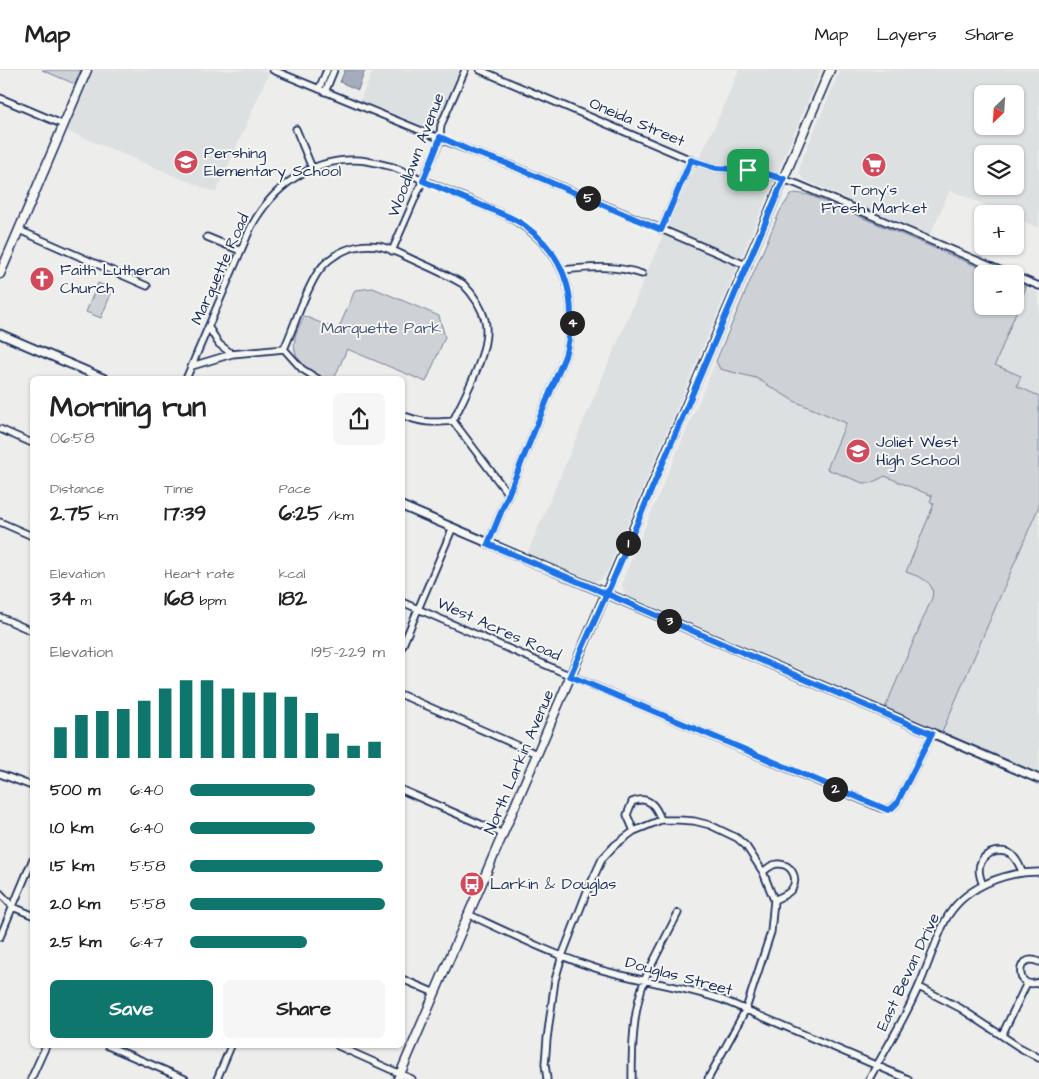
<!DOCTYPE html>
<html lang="en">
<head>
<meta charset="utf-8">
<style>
	body { margin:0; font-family:"Architects Daughter",sans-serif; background:#f6f6f6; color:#222; height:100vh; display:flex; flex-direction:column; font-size:19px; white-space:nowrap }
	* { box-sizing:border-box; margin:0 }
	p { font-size:16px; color:#767676 }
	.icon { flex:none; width:28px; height:28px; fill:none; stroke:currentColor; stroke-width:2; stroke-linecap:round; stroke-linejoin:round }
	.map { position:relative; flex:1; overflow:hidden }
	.panel { position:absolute; left:30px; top:306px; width:375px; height:672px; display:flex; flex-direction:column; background:#fff; border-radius:8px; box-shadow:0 1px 4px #0004 }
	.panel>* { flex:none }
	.needle { width:32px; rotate:205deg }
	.fabs { position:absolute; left:974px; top:15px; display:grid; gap:10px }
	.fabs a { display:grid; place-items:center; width:50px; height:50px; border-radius:8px; background:#fff; box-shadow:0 1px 4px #0004; font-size:25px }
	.pin { position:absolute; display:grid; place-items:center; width:42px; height:42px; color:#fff; margin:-21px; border-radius:10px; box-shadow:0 2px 8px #0006 }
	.km { position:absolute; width:25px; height:25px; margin:-12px; border-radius:50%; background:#222; color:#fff; font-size:14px; line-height:25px; text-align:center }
	.round { display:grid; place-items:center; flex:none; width:52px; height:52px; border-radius:8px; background:#f6f6f6 }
	.summary { display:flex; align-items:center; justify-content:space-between; height:85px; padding:0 20px }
	h1 { font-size:28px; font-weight:700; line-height:38px }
	.stats { display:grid; grid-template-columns:repeat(3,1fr); gap:8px; height:85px; padding:5px 20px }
	.stats div { display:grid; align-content:center }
	.stats b { font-size:21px; font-weight:700 }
	.stats small { font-size:14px; font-weight:400 }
	.stats p { font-size:14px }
	.chart { height:140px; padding:10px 20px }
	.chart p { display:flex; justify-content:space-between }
	.chart svg { width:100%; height:90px; margin-top:5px; stroke:#0f766e; stroke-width:6 }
	.action { display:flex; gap:10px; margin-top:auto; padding:10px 20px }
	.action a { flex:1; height:58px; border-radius:8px; background:#0f766e; color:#fff; font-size:20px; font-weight:700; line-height:58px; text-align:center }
	.action a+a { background:#f6f6f6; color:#222 }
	ul { padding:0 20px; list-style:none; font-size:16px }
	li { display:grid; grid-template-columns:80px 60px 1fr; align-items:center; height:38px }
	li i { height:12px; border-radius:6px; background:#0f766e }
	header { display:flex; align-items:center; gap:30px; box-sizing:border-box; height:70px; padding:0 25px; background:#fff; border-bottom:1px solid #e0e0e0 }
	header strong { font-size:24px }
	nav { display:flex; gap:28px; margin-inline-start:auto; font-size:18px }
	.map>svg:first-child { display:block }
</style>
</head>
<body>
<header>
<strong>Map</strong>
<nav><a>Map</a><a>Layers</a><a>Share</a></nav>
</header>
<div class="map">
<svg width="1039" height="1009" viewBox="0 0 1039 1009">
	<rect width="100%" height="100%" fill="#edeeec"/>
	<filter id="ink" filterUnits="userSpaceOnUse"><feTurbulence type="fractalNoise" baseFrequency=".02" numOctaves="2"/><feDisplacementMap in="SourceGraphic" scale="10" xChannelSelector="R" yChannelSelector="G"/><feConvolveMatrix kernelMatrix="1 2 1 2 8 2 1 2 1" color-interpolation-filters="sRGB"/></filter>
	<g filter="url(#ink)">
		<path fill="#dde0e1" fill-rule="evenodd" d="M94 0H261L269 3 216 123 67 61Z
			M373 0H459L437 53 433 57 428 58 386 40 360 31Z
			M739 0H821L607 502 601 510 594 512 527 484 661 170 715 55Z
			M840 0H1039V158L1015 148V144H1006L950 120 930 165 804 110 799 104 800 94ZM982 24H1015V56H982ZM982 84H1015V116H982Z
			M795 123 809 125 995 204H982V236H1015V212L1039 223V703L631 528 624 522 622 514 624 506 719 284 780 141 790 126Z"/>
		<path fill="#ced2d7" stroke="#74809a" d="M42 0H81L75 14Z
			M795 123 809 125 995 204H982V236H1015V212L1026 217 995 295 1021 306 1017 316 1039 326V436L942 662 885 638 932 528C936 511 919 507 906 502L934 434 930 432 932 426 885 406 871 413H863L827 399 846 353 794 331 756 308 720 299 716 291 780 141 790 126Z
			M98 213 113 219 101 248 86 242Z
			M373 218 439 246 445 267 426 312 347 279 334 309C313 309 290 292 295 268 296 261 301 253 304 246L338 260 355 220Z"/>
		<path fill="#a5acbc" stroke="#6e7a96" d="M345 0H365L358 20 340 12Z"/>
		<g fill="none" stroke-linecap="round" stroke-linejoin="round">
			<defs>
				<path id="minor" d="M273 0 473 82 503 92 748 196
					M480 0 691 90 716 98 761 102 797 114 1009 204
					M319 19 327 0
					M325 22 334 0
					M0 28 64 55
					M296 59 312 98
					M19 160 147 216
					M661 160 691 90
					M207 167 241 181
					M392 181 439 73 441 55 465 0
					M562 200C589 197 616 195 642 204
					M1015 206 1039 216
					M209 258 219 274 232 284
					M284 279C295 255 304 223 318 202 331 183 356 172 379 176 393 179 406 187 418 192 434 199 449 206 463 214 473 224 481 236 485 250 492 278 465 325 453 351
					M284 279 302 299 318 309
					M192 296 232 284 284 279
					M186 309 251 157C272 118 309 89 355 90 368 90 381 94 393 97L507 146C563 176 582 225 565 286L488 474
					M402 345C422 353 432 353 453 351
					M453 351 508 424
					M0 359 32 373
					M0 452 32 466
					M402 532 571 606 881 738C889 740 892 739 897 733L932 664
					M0 547 32 561
					M402 577 453 457
					M402 625 537 684
					M0 704 32 716
					M402 720 503 764
					M634 761 627 745 632 732C649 725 656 736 661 750
					M763 802C768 798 772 794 778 794 791 793 800 809 791 820 787 825 780 827 774 830
					M983 815C980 808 977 799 981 792 986 781 1003 778 1012 785 1017 790 1020 796 1022 802
					M0 823 13 837 32 845
					M468 844C509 863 550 883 592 897 635 911 680 915 723 930L908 1009
					M0 867 32 791
					M1039 892C1015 881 1014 922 1039 912
					M402 909 435 923
					M919 917 960 938 1019 977 1039 988
					M1002 965 1027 913
					M108 976 185 1009
					M338 976 412 1009
					M31 1009 46 976
					M217 1009 231 976
					M547 1009 545 994 547 969 555 910 562 886 586 824 602 789 615 775 634 761 661 750H679L694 751 710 755 737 768 746 776 763 802 774 830 771 862 746 939 708 1009
					M632 1009C632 976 633 940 645 909 655 887 667 865 678 843
					M869 1009C886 979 904 950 918 918 928 896 935 872 945 851 963 817 1004 802 1039 802"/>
				<path id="tertiary" d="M0 264 105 309
					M402 436 1039 709"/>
				<path id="secondary" d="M0 204 87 0
					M398 1009 830 0"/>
			</defs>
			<use href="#minor" stroke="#1b2f5e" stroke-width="9"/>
			<use href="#tertiary" stroke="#1b2f5e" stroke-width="11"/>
			<use href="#secondary" stroke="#1b2f5e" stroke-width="11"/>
			<use href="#minor" stroke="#f6f6f2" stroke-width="5.5"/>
			<use href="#tertiary" stroke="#f6f6f2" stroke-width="7"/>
			<use href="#secondary" stroke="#f6f6f2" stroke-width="8"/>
		</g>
	</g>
	<g fill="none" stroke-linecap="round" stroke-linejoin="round" filter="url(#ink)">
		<defs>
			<path id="route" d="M748 100 760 102 784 109 610 517 603 532 570 606 888 740 892 738 897 733 932 664 621 530 593 518 488 474 565 286C579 235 569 188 525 156 513 147 497 142 483 136 463 128 443 119 423 111L438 74 440 67 473 82 503 92 661 160 691 90 716 98 748 100"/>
		</defs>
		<use href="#route" stroke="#fff" stroke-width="10"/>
		<use href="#route" stroke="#1a73e8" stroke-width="6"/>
	</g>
	<defs>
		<symbol id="school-disc" viewBox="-11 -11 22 22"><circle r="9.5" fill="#d1495b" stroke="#f6f6f2"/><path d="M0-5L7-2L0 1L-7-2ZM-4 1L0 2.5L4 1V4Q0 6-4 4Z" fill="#fff"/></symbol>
		<symbol id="supermarket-disc" viewBox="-11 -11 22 22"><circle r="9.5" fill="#d1495b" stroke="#f6f6f2"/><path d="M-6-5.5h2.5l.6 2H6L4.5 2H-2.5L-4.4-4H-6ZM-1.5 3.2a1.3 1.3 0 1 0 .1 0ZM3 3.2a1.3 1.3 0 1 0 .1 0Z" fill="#fff"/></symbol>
		<symbol id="church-disc" viewBox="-11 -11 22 22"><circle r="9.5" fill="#d1495b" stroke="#f6f6f2"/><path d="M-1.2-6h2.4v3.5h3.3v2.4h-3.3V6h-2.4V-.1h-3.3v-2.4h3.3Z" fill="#fff"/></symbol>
		<symbol id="bus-disc" viewBox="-11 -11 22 22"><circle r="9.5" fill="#d1495b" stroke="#f6f6f2"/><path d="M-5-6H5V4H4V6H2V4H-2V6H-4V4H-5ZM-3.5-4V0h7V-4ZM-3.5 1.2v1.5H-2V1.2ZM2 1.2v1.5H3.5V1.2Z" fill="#fff"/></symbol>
	</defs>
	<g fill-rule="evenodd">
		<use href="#school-disc" x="172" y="78" width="28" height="28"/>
		<use href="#supermarket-disc" x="860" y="81" width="28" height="28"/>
		<use href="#church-disc" x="28" y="195" width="28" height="28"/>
		<use href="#school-disc" x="844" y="367" width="28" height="28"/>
		<use href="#bus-disc" x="458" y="800" width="28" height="28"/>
	</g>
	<g text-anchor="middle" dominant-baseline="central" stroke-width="4" stroke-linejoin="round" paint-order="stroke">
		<g font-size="16" fill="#1b2f5e" stroke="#f6f6f2">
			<text transform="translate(637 52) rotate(23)">Oneida Street</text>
			<text transform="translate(416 85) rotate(-69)">Woodlawn Avenue</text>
			<text transform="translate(220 199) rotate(-66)">Marquette Road</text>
			<text transform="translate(499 559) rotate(24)">West Acres Road</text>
			<text transform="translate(519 692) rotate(-67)">North Larkin Avenue</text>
			<text transform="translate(908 902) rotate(-65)">East Bevan Drive</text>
			<text transform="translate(679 906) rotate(15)">Douglas Street</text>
		</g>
		<g font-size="16" fill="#1b2f5e" stroke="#f6f6f2" text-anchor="start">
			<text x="204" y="83">Pershing<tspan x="204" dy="18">Elementary School</tspan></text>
			<text x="874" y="120" text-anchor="middle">Tony's<tspan x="874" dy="18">Fresh Market</tspan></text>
			<text x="60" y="200">Faith Lutheran<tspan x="60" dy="18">Church</tspan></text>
			<text x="876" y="372">Joliet West<tspan x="876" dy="18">High School</tspan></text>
			<text x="490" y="814">Larkin &amp; Douglas</text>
		</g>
		<g font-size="16" fill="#48587c" stroke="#f6f6f2">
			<text x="381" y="258">Marquette Park</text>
		</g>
	</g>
</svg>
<div class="fabs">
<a><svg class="needle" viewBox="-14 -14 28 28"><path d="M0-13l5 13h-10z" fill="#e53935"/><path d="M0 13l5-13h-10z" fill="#767676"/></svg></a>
<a><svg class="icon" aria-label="layers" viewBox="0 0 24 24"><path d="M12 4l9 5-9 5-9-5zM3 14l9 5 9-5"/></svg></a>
<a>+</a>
<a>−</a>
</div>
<div class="pin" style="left:748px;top:100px;background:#1e9e55"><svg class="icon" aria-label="arrive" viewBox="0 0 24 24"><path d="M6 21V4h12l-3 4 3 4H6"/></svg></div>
<b class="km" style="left:628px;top:473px">1</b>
<b class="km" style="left:835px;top:719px">2</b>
<b class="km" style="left:669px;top:551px">3</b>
<b class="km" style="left:572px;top:253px">4</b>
<b class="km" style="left:588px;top:128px">5</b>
<section class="panel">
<div class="summary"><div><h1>Morning run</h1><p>06:58</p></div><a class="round"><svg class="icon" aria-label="share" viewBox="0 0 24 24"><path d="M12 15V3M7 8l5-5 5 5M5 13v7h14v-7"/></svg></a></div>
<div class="stats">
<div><p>Distance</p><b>2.75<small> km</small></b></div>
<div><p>Time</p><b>17:39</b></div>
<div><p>Pace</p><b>6:25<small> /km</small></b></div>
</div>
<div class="stats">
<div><p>Elevation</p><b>34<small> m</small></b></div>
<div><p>Heart rate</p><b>168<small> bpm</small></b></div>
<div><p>kcal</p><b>182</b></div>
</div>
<div class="chart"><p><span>Elevation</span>195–229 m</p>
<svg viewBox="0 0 160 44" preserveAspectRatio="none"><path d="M5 44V29M15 44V23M25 44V21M35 44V20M45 44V16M55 44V10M65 44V6M75 44V6M85 44V10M95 44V12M105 44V12M115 44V14M125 44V22M135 44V32M145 44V38M155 44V36"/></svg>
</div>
<ul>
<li><b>500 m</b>6:40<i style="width:64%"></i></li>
<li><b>1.0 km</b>6:40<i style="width:64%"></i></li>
<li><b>1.5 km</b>5:58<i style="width:99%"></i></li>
<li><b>2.0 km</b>5:58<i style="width:100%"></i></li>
<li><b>2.5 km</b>6:47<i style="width:60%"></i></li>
</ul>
<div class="action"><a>Save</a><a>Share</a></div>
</section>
</div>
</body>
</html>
